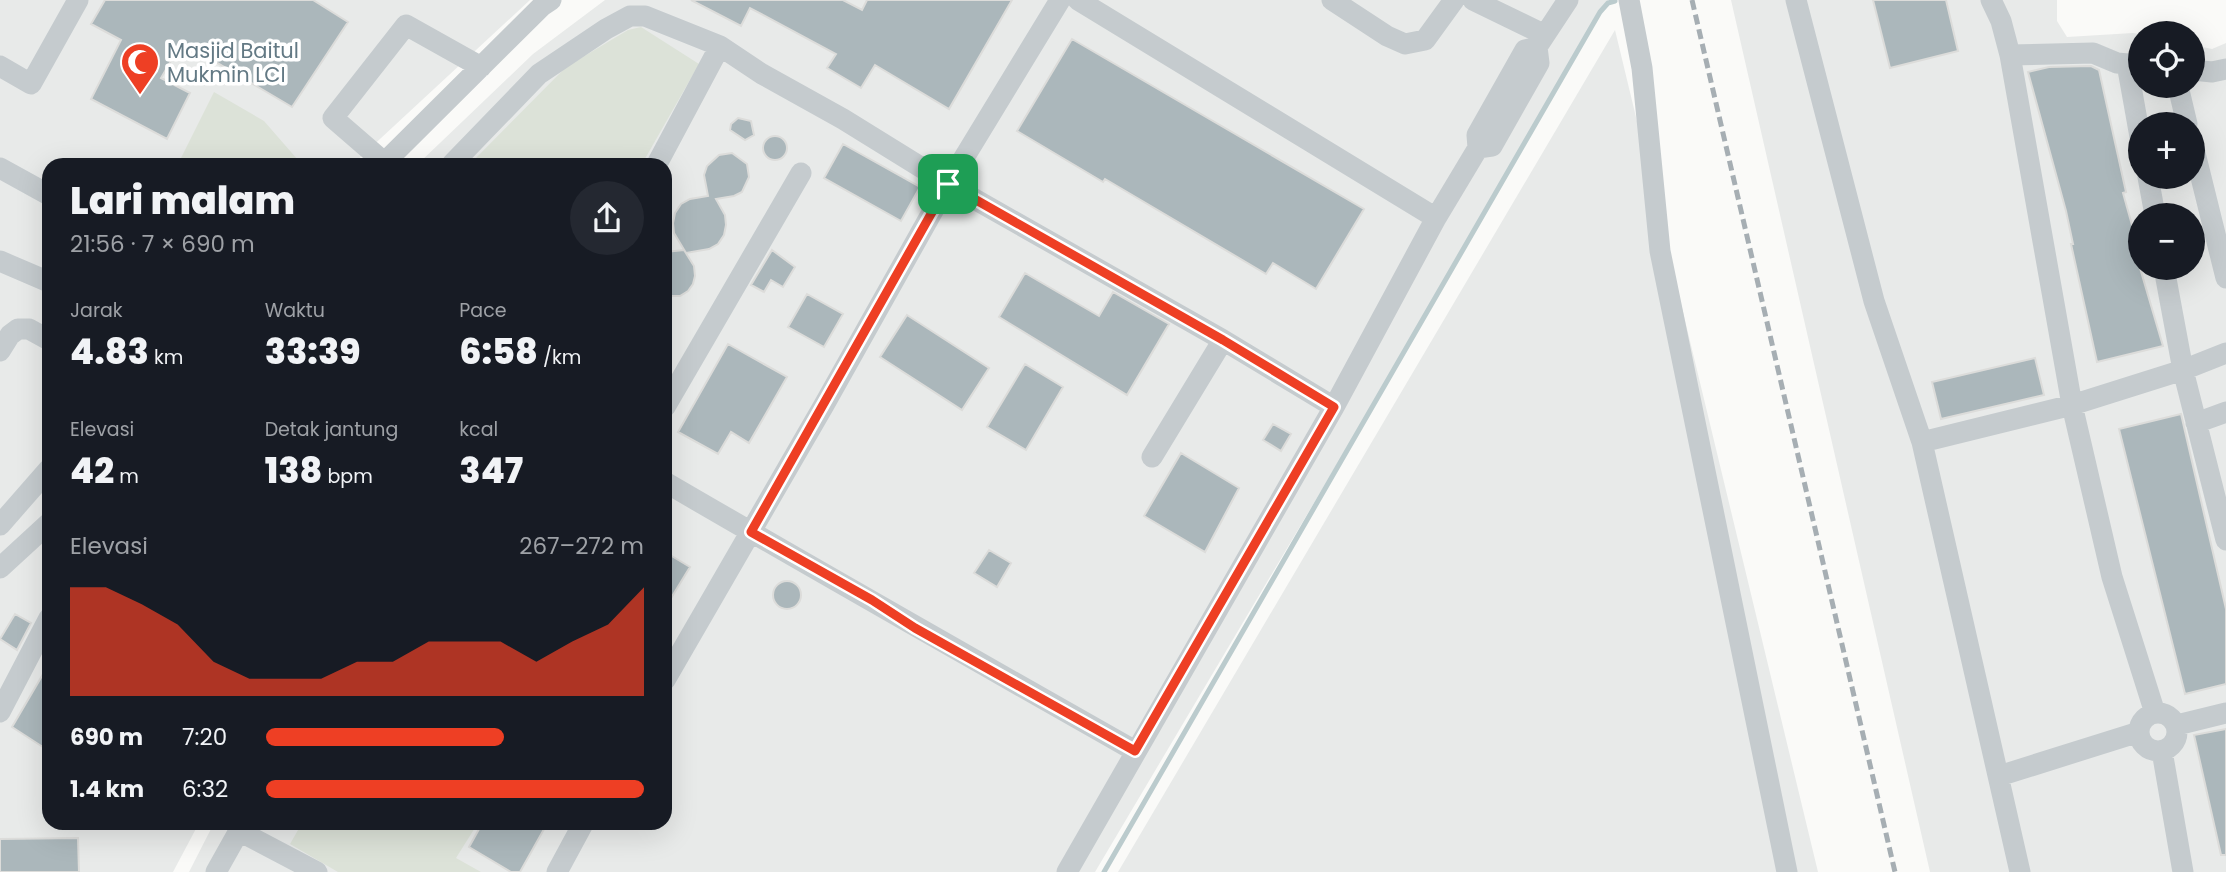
<!DOCTYPE html>
<html lang="id">
<head>
<meta charset="utf-8">
<style>
	body { margin:0; font-family:Poppins,sans-serif; background:#242831; color:#f1f3f6; height:100vh; display:flex; flex-direction:column; font-size:26px; white-space:nowrap }
	* { box-sizing:border-box; margin:0 }
	p { font-size:23px; color:#9ea1a6 }
	.icon { flex:none; width:38px; height:38px; fill:none; stroke:currentColor; stroke-width:2; stroke-linecap:round; stroke-linejoin:round }
	.map { position:relative; flex:1; overflow:hidden }
	.drawer { position:absolute; left:42px; top:158px; width:630px; height:672px; display:flex; flex-direction:column; background:#171b24; border-radius:21px; box-shadow:0 7px 28px #0002 }
	.drawer>* { flex:none }
	.controls { position:absolute; left:2128px; top:21px; display:grid; gap:14px }
	.controls a { display:grid; place-items:center; width:77px; height:77px; border-radius:50%; background:#171b24; box-shadow:0 7px 28px #0002; font-size:35px }
	.pin { position:absolute; display:grid; place-items:center; width:60px; height:60px; color:#fff; margin:-30px; border-radius:14px; box-shadow:0 4px 10px #0006 }
	.round { display:grid; place-items:center; flex:none; width:74px; height:74px; border-radius:37px; background:#242831 }
	.summary { display:flex; align-items:center; justify-content:space-between; height:119px; padding:0 28px }
	h1 { font-size:38px; font-weight:800; line-height:52px }
	.stats { display:grid; grid-template-columns:repeat(3,1fr); gap:10px; height:119px; padding:7px 28px }
	.stats div { display:grid; align-content:center }
	.stats b { font-size:35px; font-weight:800 }
	.stats small { font-size:19px; font-weight:400 }
	.stats p { font-size:19px }
	.chart { height:196px; padding:14px 28px }
	.chart p { display:flex; justify-content:space-between }
	.chart svg { width:100%; height:126px; margin-top:7px; fill:#ee3f24; opacity:.7 }
	ul { padding:0 28px; list-style:none; font-size:23px }
	li { display:grid; grid-template-columns:112px 84px 1fr; align-items:center; height:52px }
	li i { height:18px; border-radius:9px; background:#ee3f24 }
	.map>svg:first-child { display:block }
</style>
</head>
<body>
<div class="map">
<svg width="2226" height="872" viewBox="0 0 2226 872">
	<rect width="100%" height="100%" fill="#fafaf8"/>
	<path fill="#e8eae9" fill-rule="evenodd" d="M0 0H530L353 164H49V822L199 823 173 872H0Z
		M605 0H1608L1356 432 1095 872H189L214 823 665 822V164H418L533 54Z
		M1731 0H2057V21L2067 37 2133 33 2140 34V86H2193V45L2212 49 2226 43V872H1930ZM2140 124H2193V177H2140ZM2140 215H2193V268H2140Z
		M1615 30 1818 872H1118Z"/>
	<path fill="#dce2d8" d="M641 27 699 64 642 164H470L566 67 628 30Z
		M214 92 264 121 298 160 294 164H178Z
		M302 823H478L456 858 481 872H338L290 844Z"/>
	<g fill="none" stroke-linecap="round" stroke-linejoin="round">
		<path stroke="#bbcbcd" stroke-width="5" d="M1104 872 1600 12 1608 3 1615 1"/>
	</g>
	<path fill="#abb7bb" stroke="#dcdcda" stroke-width="2" d="M105 0H313L348 22 292 107 182 42 161 78 190 93 167 139 91 99 121 40 91 24Z
		M691 0H843L862 10 867 0H1012L949 109 875 65 861 88 827 68 836 54 750 8 741 26Z
		M1873 0H1946L1958 51 1890 68Z
		M1072 39 1364 209 1316 289 1273 263 1266 274 1105 179 1103 182 1017 131Z
		M2091 66 2099 70 2126 192 2123 193 2139 250 2137 251 2140 268 2163 346 2097 362 2071 244H2073L2066 211 2028 72 2049 67Z
		M738 118 751 121 754 135 745 140 730 130 731 124Z
		M763 148a12 12 0 1 1 24 0a12 12 0 1 1-24 0Z
		M843 144 920 187 901 221 824 178Z
		M732 153 747 164 749 177 742 192 734 196 716 199 725 215 726 225 724 235 718 244 709 249 686 253 674 233 673 223 675 213 681 204 690 199 708 196 704 175 707 166 719 155Z
		M684 250 694 266 695 276 693 284 688 291 680 296H665V252Z
		M772 250 795 267 783 287 771 280 764 292 751 285Z
		M1025 273 1099 316 1113 292 1169 324 1127 395 999 317Z
		M807 294 843 314 824 347 788 327Z
		M907 315 989 368 962 410 880 357Z
		M728 344 787 377 749 443 731 432 718 454 678 432Z
		M2035 358 2044 395 1941 419 1932 382Z
		M1025 364 1063 387 1026 450 987 427Z
		M2181 414 2226 609V684L2185 694 2119 429Z
		M1273 424 1291 434 1281 451 1263 440Z
		M1181 453 1239 488 1205 552 1144 516Z
		M989 550 1011 563 997 587 974 573Z
		M665 552 690 567 665 608Z
		M773 595a14 14 0 1 1 28 0a14 14 0 1 1-28 0Z
		M15 614 31 623 17 650 0 639Z
		M49 664V751L12 727Z
		M2226 729V855H2221L2194 735Z
		M483 822H548L520 872H511L469 847Z
		M78 838 79 872H0V839Z"/>
	<g fill="none" stroke-linecap="round" stroke-linejoin="round">
		<path stroke="#c5cbce" stroke-width="21" d="M1060 0 948 184 1223 340 1334 407
			M1078 0 1436 218
			M1332 0 1387 36 1405 44 1425 40 1454 0
			M1473 0 1545 35
			M1629 0 1642 68 1660 251 1787 872
			M1796 0 1874 301 1922 442 2020 872
			M1991 0 2001 21 2010 55 2072 405 2112 577 2155 713
			M2010 55 2093 53 2117 63 2140 65
			M2127 64 2140 137
			M0 66 31 84 78 0
			M2193 70 2212 72 2226 69
			M2178 86 2187 124
			M2193 145 2226 278
			M1478 148 1492 146 1539 63 1537 47
			M385 163 333 118 406 25 481 67
			M383 164 542 6 551 0
			M452 164 539 74 606 29 630 16H645L720 46 762 74 843 119 948 184 824 405 665 680
			M657 164 720 46
			M0 168 49 195
			M2148 177 2155 215
			M0 261 49 282
			M2164 268 2183 370 2226 540
			M0 351 10 335 18 329H29L49 340
			M665 407 801 173
			M2196 423 2226 412
			M1922 442 2072 405 2183 370 2226 353
			M1152 457 1223 340
			M665 482C821 573 978 662 1135 751
			M0 525 49 469
			M0 568 49 523
			M0 712 49 618
			M2139 732a19 19 0 1 1 38 0a19 19 0 1 1-38 0Z
			M2177 725 2226 713
			M2162 751 2183 872
			M1999 776 2139 732
			M239 831 317 872
			M216 872 244 822
			M557 872 584 822
			M1067 872 1334 407 1436 218 1478 148 1477 135 1525 50 1537 47 1568 0"/>
		<path stroke="#a6aeb3" stroke-width="5" stroke-dasharray="10 5" stroke-linecap="butt" d="M1692 0 1895 872"/>
	</g>
	<g fill="none" stroke-linecap="round" stroke-linejoin="round">
		<defs>
			<path id="route" d="M948 184 1223 340 1334 407 1135 751 915 628 872 600 751 532Z"/>
		</defs>
		<use href="#route" stroke="#fff" stroke-width="14"/>
		<use href="#route" stroke="#ee3f24" stroke-width="9"/>
	</g>
	<defs>
		<symbol id="mosque-pin" viewBox="-11 -11 22 30"><path d="M0 17L-7.5 6A9.5 9.5 0 1 1 7.5 6Z" fill="#ee3f24" stroke="#fff"/><path d="M3.5-4.9A6 6 0 1 0 3.5 4.9A5 5 0 1 1 3.5-4.9Z" fill="#fff"/></symbol>
	</defs>
	<g fill-rule="evenodd">
		<use href="#mosque-pin" x="118" y="40" width="44" height="60"/>
	</g>
	<g text-anchor="middle" dominant-baseline="central" stroke-width="7" stroke-linejoin="round" paint-order="stroke">
		<g font-size="21" fill="#637984" stroke="#fff" text-anchor="start">
			<text x="167" y="50">Masjid Baitul<tspan x="167" dy="24">Mukmin LCI</tspan></text>
		</g>
	</g>
</svg>
<div class="controls">
<a><svg class="icon" aria-label="locate" viewBox="0 0 24 24"><circle cx="12" cy="12" r="6"/><path d="M12 2v4M12 18v4M2 12h4M18 12h4"/></svg></a>
<a>+</a>
<a>−</a>
</div>
<div class="pin" style="left:948px;top:184px;background:#1e9e55"><svg class="icon" aria-label="arrive" viewBox="0 0 24 24"><path d="M6 21V4h12l-3 4 3 4H6"/></svg></div>
<section class="drawer">
<div class="summary"><div><h1>Lari malam</h1><p>21:56 · 7 × 690 m</p></div><a class="round"><svg class="icon" aria-label="share" viewBox="0 0 24 24"><path d="M12 15V3M7 8l5-5 5 5M5 13v7h14v-7"/></svg></a></div>
<div class="stats">
<div><p>Jarak</p><b>4.83<small> km</small></b></div>
<div><p>Waktu</p><b>33:39</b></div>
<div><p>Pace</p><b>6:58<small> /km</small></b></div>
</div>
<div class="stats">
<div><p>Elevasi</p><b>42<small> m</small></b></div>
<div><p>Detak jantung</p><b>138<small> bpm</small></b></div>
<div><p>kcal</p><b>347</b></div>
</div>
<div class="chart"><p><span>Elevasi</span>267–272 m</p>
<svg viewBox="0 0 160 44" preserveAspectRatio="none"><path d="M0 44V6L10 6L20 12L30 19L40 32L50 38L60 38L70 38L80 32L90 32L100 25L110 25L120 25L130 32L140 25L150 19L160 6V44z"/></svg>
</div>
<ul>
<li><b>690 m</b>7:20<i style="width:63%"></i></li>
<li><b>1.4 km</b>6:32<i style="width:100%"></i></li>
</ul>
</section>
</div>
</body>
</html>
